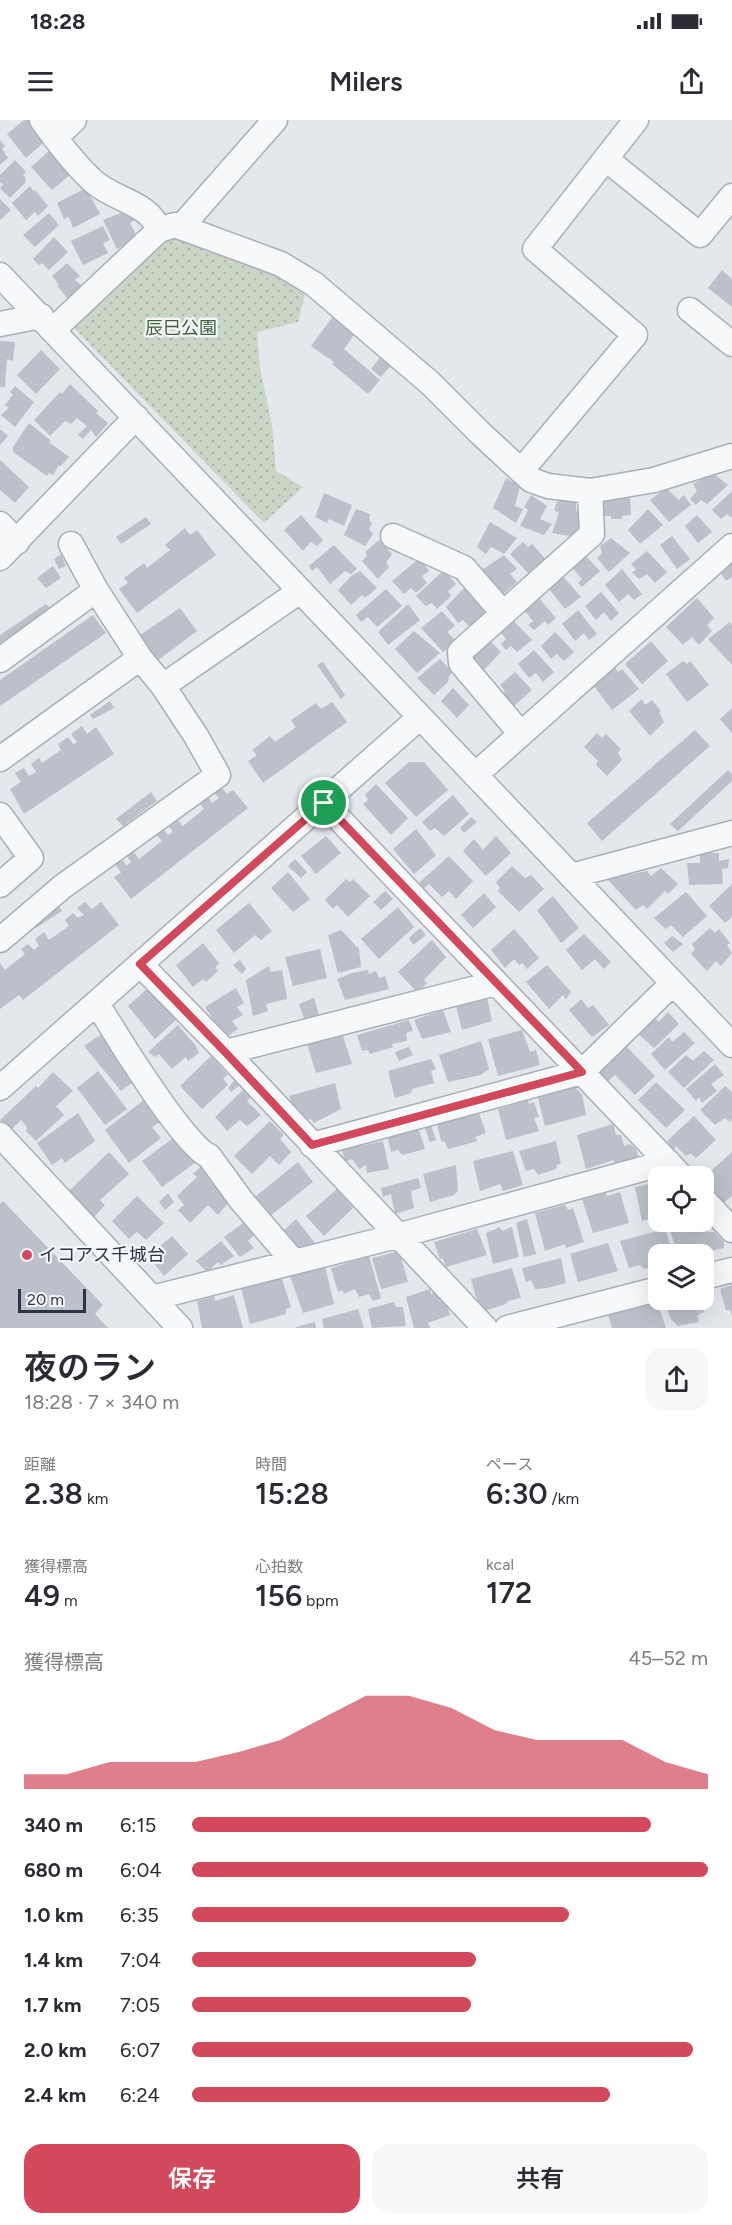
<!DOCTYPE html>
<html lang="ja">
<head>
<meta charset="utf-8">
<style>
	body { margin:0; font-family:Figtree,"Noto Sans JP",sans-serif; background:#f7f7f7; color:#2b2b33; height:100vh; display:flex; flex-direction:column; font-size:22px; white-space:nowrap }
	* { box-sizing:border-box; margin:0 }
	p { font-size:20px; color:#7c7c81 }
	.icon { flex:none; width:33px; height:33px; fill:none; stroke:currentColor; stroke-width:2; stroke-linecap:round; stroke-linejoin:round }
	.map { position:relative; height:1208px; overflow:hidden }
	.drawer { display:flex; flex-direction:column; background:#fff; flex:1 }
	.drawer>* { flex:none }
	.buttons { position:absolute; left:648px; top:1046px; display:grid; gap:12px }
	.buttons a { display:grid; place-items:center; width:66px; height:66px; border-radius:12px; background:#fff; box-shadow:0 6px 24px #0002; font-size:30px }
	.scale { position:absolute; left:18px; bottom:15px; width:68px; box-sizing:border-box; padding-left:6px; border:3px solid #2b3445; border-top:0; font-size:16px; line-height:21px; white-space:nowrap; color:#2b3445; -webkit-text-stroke:4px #f4f6f9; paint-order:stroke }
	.pin { position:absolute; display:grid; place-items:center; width:51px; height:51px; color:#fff; margin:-26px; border:3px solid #fff; border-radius:50%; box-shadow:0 2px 6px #0007 }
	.round { display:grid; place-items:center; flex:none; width:63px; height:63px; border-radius:18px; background:#f7f7f7 }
	.summary { display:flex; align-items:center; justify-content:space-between; height:102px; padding:0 24px }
	h1 { font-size:33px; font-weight:600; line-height:45px }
	.figures { display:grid; grid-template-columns:repeat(3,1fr); gap:9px; height:102px; padding:6px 24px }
	.figures div { display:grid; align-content:center }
	.figures b { font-size:30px; font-weight:600 }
	.figures small { font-size:16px; font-weight:400 }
	.figures p { font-size:16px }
	.chart { height:168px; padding:12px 24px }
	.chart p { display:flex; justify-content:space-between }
	.chart svg { width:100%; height:108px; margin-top:6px; fill:#d1495b; opacity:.7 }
	.primary-button { display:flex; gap:12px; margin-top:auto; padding:12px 24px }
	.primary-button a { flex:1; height:69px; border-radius:18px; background:#d1495b; color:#fff; font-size:24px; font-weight:600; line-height:69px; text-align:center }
	.primary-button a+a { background:#f7f7f7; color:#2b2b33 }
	ul { padding:0 24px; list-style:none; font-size:20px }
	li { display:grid; grid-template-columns:96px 72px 1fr; align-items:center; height:45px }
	li i { height:15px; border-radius:8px; background:#d1495b }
	.status { display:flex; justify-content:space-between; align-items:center; height:42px; padding:0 30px; background:#fff; direction:ltr }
	.status svg { height:16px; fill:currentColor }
	header { display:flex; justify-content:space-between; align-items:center; height:78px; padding:0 24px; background:#fff; font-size:27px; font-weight:600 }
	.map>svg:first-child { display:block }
</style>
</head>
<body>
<div class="status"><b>18:28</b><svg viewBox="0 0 49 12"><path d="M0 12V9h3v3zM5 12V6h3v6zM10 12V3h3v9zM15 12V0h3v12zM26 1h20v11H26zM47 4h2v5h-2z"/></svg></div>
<header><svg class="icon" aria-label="menu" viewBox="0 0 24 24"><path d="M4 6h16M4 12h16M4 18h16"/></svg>Milers<svg class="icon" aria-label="share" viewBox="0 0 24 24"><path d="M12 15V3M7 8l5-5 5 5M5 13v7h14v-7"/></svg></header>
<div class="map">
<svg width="732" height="1208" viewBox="0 0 732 1208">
	<defs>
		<pattern id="grass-dots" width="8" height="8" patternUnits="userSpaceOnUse" patternTransform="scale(1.5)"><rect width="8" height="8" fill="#c9d6c5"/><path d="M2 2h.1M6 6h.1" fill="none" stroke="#adb8ab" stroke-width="1.8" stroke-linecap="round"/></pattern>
	</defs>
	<rect width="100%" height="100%" fill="#e4e7ec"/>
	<path fill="url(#grass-dots)" d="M182 111 272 150 305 173 298 202 257 212 260 248 272 305 276 351 303 367 264 403 72 206 165 116Z"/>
	<path fill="#bbc0ca" d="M24 0H32L43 13 39 17 43 23 26 38 7 14Z
		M0 20 5 26 2 29 8 38 0 45Z
		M49 31 71 54 52 70 31 47Z
		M15 40 26 52 23 55 26 58 25 63 10 78 0 68 3 65 0 62V55Z
		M30 66 34 72 35 70 48 86 38 96 35 92 26 100 12 83Z
		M86 68 100 94 73 108 69 97 64 99 57 83Z
		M0 79 11 90 0 100Z
		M128 90 134 100 130 103 138 118 117 129 103 100Z
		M49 93 59 105 35 127 23 115Z
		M103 106 110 120 103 123 108 133 83 145 71 121Z
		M54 117 68 132 49 150 42 143 39 145 33 139Z
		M67 143 80 156 75 160 84 167 70 181 57 166 59 165 52 156Z
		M722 150 732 159V187L708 168Z
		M334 195 356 212 344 229 380 260 368 274 332 244 334 242 311 226Z
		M0 221 15 222 13 241 7 239 5 267H0Z
		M41 230 60 249 36 274 17 255Z
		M384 232 395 241 381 257 371 249Z
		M70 264 98 291 96 293 108 303 96 317 91 310 83 319 78 315 87 306 77 298 71 304 65 301 50 316 34 300 60 272 62 274Z
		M15 266 34 282 15 307 1 295 9 288 5 285 13 275 10 272Z
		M29 303 51 321 49 322 69 337 60 347 59 345 53 355 49 353 47 356 13 332V327Z
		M0 309 8 316 0 325Z
		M0 340 29 367 15 383 0 370Z
		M713 353 728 365 707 384 701 380 696 385 690 379 697 371 693 364Z
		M506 358 520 366 515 386 523 389 516 403 493 388Z
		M666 368 679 380 684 375 691 385 669 402 650 380Z
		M732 371V398L727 394 721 399 712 390Z
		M324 373 352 385 344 406 329 399 327 403 315 397Z
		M531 375 547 386 540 399 552 404 544 415 520 406 528 390 524 387Z
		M559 377 576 380V391L584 393 576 417 552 413 559 393 554 390Z
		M603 377H630L631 395 622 396V399H611V396H599Z
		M356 389 370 394 369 400 372 403 369 409 373 414 365 426 344 415Z
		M648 389 663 405 640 424 628 410Z
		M301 395 323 420 317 426 311 422 303 431 284 410Z
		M697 395 712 412 698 423 685 406Z
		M146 397 151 404 121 424 116 417Z
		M490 402 517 418 504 434 491 427 486 434 477 427Z
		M185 408 190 415 197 410 216 435 137 493 119 469 128 463 124 458 144 443 147 448 170 430 165 425Z
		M672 416 690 439 677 449 660 425Z
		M611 418 630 433 609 452 597 438 602 433 600 426Z
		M379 420 392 434 386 443 389 447 378 459 362 441 367 436 365 432Z
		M523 422 528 427 532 424 549 443 541 448 537 445 528 453 510 434Z
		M334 425 357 449 351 454 345 451 330 464 317 447 312 451 309 446Z
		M647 431 667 452 655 463 647 454 639 459 632 452 636 450 631 444Z
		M582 432 600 451 582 467 578 463 582 459 569 444Z
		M61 434 66 446 59 449 54 439Z
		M504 435 517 449 510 454 517 462 503 474 482 450Z
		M420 438 429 451 422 456 427 463 416 473 411 468 404 474 392 461Z
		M732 442V457L726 461 720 452Z
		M53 446 61 458 46 468 37 458Z
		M622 449 642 474 634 480 628 474 619 482 605 465Z
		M444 450 456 464 448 471 451 476 437 489 432 483 426 486 416 476Z
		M360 451 377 468 365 478 362 475 351 485 338 470 351 456Z
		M560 453 581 477 565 489 546 465Z
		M465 467 485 493 470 507 463 500 458 503 446 487Z
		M386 469 402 486 377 507 368 497 361 502 356 495Z
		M601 472 619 493 611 501 604 492 596 500 585 486Z
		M538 477 556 498 548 505 545 501 534 510 528 505 533 501 524 490Z
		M697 478 714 498 707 505 712 511 699 525 692 517 683 525 666 507Z
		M46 484 50 489 0 523V515Z
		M408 484 420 500 388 525 378 512Z
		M180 488 197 511 158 540 140 515Z
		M578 490 597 514 589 520 584 513 575 521 562 504Z
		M442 491 455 506 447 512 456 521 443 532 421 508Z
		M93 495 106 513 0 586V560Z
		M511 498 532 520 517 532 511 526 506 530 501 524 506 519 497 508Z
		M730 502 732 505V545L708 519Z
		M414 511 440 533 417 553 395 529Z
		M555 512 574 532 564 541 557 534 551 539 541 526Z
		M488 519 501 532 482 552 470 536Z
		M651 521 668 541 642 564 625 544Z
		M534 530 554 552 543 562 536 553 529 558 518 544Z
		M440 539 453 552 449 556 448 562 434 575 417 558Z
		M683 541 687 544 690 541 709 565 687 582 666 554Z
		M323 542 345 575 341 579 317 545Z
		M612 543 618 552 622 549 639 569 612 590 590 561Z
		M515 552 532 570 513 587 502 574 505 571 500 565Z
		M453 568 469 585 457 598 441 581Z
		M642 579 645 585 652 580 661 591 659 592 664 602 650 616 629 591Z
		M110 581 114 588 93 599 90 595Z
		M332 582 347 602 263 663 248 641 257 635 252 630 270 616 275 622 296 607 291 600 316 583 321 589Z
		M732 588V613L720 599Z
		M82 606 87 614 96 607 114 634 24 694 10 669 21 662 15 653 24 648 29 656 36 652 31 644 39 638 42 643 61 630 58 624 68 617 74 625 77 622 71 614Z
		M695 610 710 626 602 721 587 703Z
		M597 613 602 618 606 614 621 629 618 633 622 640 607 656 596 645 598 641 584 627Z
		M409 642H424L448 670 416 697 385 663Z
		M728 650 732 654V661L678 711 670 704Z
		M376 664 408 698 391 715 363 684 368 680 365 675Z
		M221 667 227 674 233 670 248 688 131 779 114 757 121 753 116 745 123 740 126 746 131 742 127 736 133 731 139 739 162 721 157 715 164 710 168 715 173 712 168 705 177 699 183 706 204 689 199 683 208 677 212 683 219 678 214 673Z
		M151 672 157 681 123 706 116 699Z
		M453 675 469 694 444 716 435 708 430 711 422 702Z
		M471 697 477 702 464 713 460 708Z
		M416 709 436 735 414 754 393 729Z
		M326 716 341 733 316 754 301 736Z
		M496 716 511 733 486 756 463 731 474 719 483 730Z
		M700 733H719V741L729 739 728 748 722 749 723 764 689 765 687 743H700Z
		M449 736 473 761 456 779 449 771 442 777 429 764 423 769 419 763Z
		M295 739 307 752 301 758 288 746Z
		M512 746 525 758 531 755 544 769 519 792 498 771 500 768 496 762Z
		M661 748 678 764 668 774 665 771 647 789 643 785 636 790 607 759 647 751 651 756Z
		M288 752 310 779 293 792 271 768Z
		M346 759 350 762 353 759 370 776 348 797 337 785 333 789 325 780Z
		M732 764V797L725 803 709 786Z
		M385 771 393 779 381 790 373 782Z
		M686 772 707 796 683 817 671 805 666 809 654 798Z
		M484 773 496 787 473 808 461 795Z
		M553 776 579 808 561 823 537 790Z
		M85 782 92 789 101 782 119 805 23 880 19 875 0 889V843L5 850 25 834 21 829 28 824 34 830 39 826 35 819 44 812 49 820 69 806 65 800 73 793 78 798 84 795 77 788Z
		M57 783 62 791 36 808 31 801Z
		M249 783 272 811 261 820 255 815 234 833 216 810Z
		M398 787 414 807 379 839 361 819Z
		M420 808 426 815 413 825 409 818Z
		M710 808 715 813 719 809 730 823 727 825 732 833 721 846 716 841 707 851 691 834 695 829 692 824Z
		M514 809 539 838 527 849 522 843 519 845 514 839 505 848 491 830Z
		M341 810 359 829 361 847 338 853 328 815Z
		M584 814 611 842 604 849 595 839 582 850 566 830Z
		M672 816 683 824 673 832 664 823Z
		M432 820 446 837 424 860 427 863 418 873 398 852Z
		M203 823 219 843 215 848 218 851 206 862 203 859 193 867 176 845Z
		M320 829 327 858 293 866 285 837Z
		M240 840 246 849 242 854 233 845Z
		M547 845 571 872 566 879 563 875 549 889 526 862Z
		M269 846 271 852 282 850 287 879 266 884 268 891 253 896 246 860Z
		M368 850 369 854 376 851 379 858 385 856 389 869 345 880 337 859 352 853Z
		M236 868 244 883 237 887 243 895 232 901 238 909 225 918 205 887Z
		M147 869 176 900 155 919 128 886Z
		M487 877 492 901 462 910 456 886Z
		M314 878 319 896 305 901 299 884Z
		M581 879 588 888 593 885 609 905 592 917 569 890Z
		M443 890 451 912 422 919 414 900Z
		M668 892 679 904 654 928 636 912 653 896 659 902Z
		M409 900 413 911 406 913 407 921 392 924 393 927 370 934 368 930 362 931 357 915Z
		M178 905 196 926 199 933 188 941 186 937 172 949 159 934 155 937 148 932Z
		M522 910 530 932 536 930 540 945 498 956 488 919Z
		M684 912 695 923 665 950 651 934 669 917 672 922Z
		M342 913 352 944 316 953 307 924Z
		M100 915 136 960 121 971 84 926Z
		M481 921 489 949 481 955 448 962 439 935Z
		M625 925 655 956 635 975 615 955 607 962 598 951 609 943 606 941Z
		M409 927 413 935 399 941 395 932Z
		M704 931 714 940 684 968 668 952 686 935 693 941Z
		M211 936 228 955 223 958 228 965 202 989 180 966Z
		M431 939 436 949 431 951 434 963 412 969 411 973 395 978 388 951Z
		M715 944 724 955 711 964 717 971 702 983 699 977 696 981 686 969Z
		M98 951 127 989 105 1005 77 968Z
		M53 952 73 971 56 986 64 995 36 1021 26 1011 27 1007 21 1000 11 1010 0 1000 36 966 38 968Z
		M234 961 240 965 231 972 228 968Z
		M656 962 685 990 666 1008 638 980Z
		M335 963 341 989 314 1003 311 999 305 1000 295 992 289 976Z
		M725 966 732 972V999L730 1002 725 998 715 1005 700 990Z
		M575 967 582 975 586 995 545 1006 538 978Z
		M244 969 251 977 247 981 261 995 247 1006 240 1000 227 1011 215 997Z
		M145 979 157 990 152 993 160 1002 152 1007 161 1018 129 1043 105 1010Z
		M528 980 529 984 534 982 539 997 534 998 539 1011 506 1020 498 989Z
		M78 993 95 1021 65 1043 62 1038 52 1045 37 1023Z
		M479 993 486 1013 475 1017 478 1021 448 1029 445 1022 441 1021 437 1004Z
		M694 996 716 1020 696 1038 690 1033 686 1036 676 1026 674 1030 667 1021Z
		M270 1001 284 1015 280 1019 291 1032 279 1045 270 1036 252 1054 234 1036Z
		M613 1004 616 1015H621L624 1026 630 1024 636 1029 640 1042 614 1050V1040L586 1049 577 1015Z
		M431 1005 436 1020 430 1022 425 1008Z
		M418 1007 425 1029 402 1035 398 1030 391 1032 387 1015Z
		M176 1016 195 1043 162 1067 142 1041Z
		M383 1021 389 1049 367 1053 366 1045 359 1049 352 1039 345 1042 342 1030 351 1026 355 1027Z
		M556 1021 561 1044 557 1045 556 1049 538 1055 534 1049 526 1051 519 1031Z
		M513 1031 523 1065 503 1071 500 1064 480 1071 473 1041Z
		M109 1032 129 1054 100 1080 105 1085 94 1097 69 1071Z
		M732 1032V1076L723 1083 704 1061V1057Z
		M298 1042 313 1062 270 1096 255 1077Z
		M203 1044 213 1054 208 1059 230 1081 218 1095 208 1085 190 1103 178 1090 184 1085 177 1076 197 1057 193 1054Z
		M456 1045 458 1071 454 1075 430 1082 423 1054Z
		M418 1058 421 1068 411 1071 414 1088 395 1094 391 1074 383 1077 381 1068Z
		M658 1062V1097L642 1101 635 1067Z
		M337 1069 353 1088 324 1116 306 1096Z
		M606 1072 607 1076 620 1072 629 1103 593 1113 582 1079Z
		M168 1073 174 1082 165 1090 159 1082Z
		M137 1076 164 1103 146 1120 137 1112 129 1119 112 1101Z
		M3 1081 103 1185 95 1194 108 1208H0V1084Z
		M565 1085 568 1090 573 1088 584 1122 566 1128 565 1124 545 1131 535 1093Z
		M296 1099 315 1123 299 1131 281 1113Z
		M527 1099 536 1134 524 1137 516 1103Z
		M246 1101 255 1114 248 1121 254 1128 240 1137 224 1117Z
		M703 1101 708 1112H714L724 1122V1128L696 1134H677L670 1110Z
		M500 1107 502 1111 512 1107 519 1137 493 1144 486 1113Z
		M477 1109 487 1135 446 1147 443 1138 440 1139 434 1122Z
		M665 1109 673 1134H658V1145L644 1149 640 1145 629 1148 620 1121Z
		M172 1116 188 1134 164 1156 148 1136Z
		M221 1121 234 1136 221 1145 218 1142 207 1152 196 1141Z
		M608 1123 618 1151 578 1162 570 1134Z
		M399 1131 408 1162 381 1169 372 1138Z
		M369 1136 381 1178 373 1181 369 1174 359 1177 355 1169 344 1174 342 1170 338 1172 331 1148Z
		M561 1138 566 1163 547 1168 535 1169 531 1160 526 1162 522 1148Z
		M325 1146 334 1184 303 1193 290 1156Z
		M512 1148 521 1178 508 1181 506 1184 484 1191 475 1175 471 1159Z
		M281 1156 291 1187 286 1189V1194L250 1204 241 1167Z
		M732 1165V1195L730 1190H726L720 1169Z
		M430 1169 431 1174 437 1171 440 1181 445 1180 450 1195 428 1203 430 1208H414L406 1177Z
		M234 1175 243 1208H202L197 1181 214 1176 215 1181Z
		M681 1179H701L704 1192 697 1195 699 1202 678 1206 671 1199 665 1184Z
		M654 1181 655 1189 659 1188 666 1208H612L608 1195Z
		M394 1182 396 1187H403L406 1206 372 1208 368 1189Z
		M358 1189 364 1208H324L322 1199Z
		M315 1202 316 1208H296V1207Z"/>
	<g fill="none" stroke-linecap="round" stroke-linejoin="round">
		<defs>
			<path id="minor" d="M42 0C57 21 74 44 93 61 113 80 149 82 159 110L53 210
				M55 18 74 0
				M606 39 700 115 732 76
				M181 107 275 0
				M159 110 175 105 281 144 314 164 430 263 480 313 531 360 548 366 590 371 654 360 732 336
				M0 155 732 925
				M690 190 732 224
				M0 204 41 196
				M521 351 635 215 535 129 636 0
				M0 404 17 422
				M393 416 464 448 503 493
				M0 438 136 297
				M0 540 96 470
				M163 566 300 471
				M521 614 461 543 460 532 592 414 590 371
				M0 639 140 538
				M475 655 732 426
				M324 683 681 1056
				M0 695 31 738 0 765
				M571 756 732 713
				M0 820 62 767 218 655 196 616 163 566 140 538 96 470 71 424
				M140 844 226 932 485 1208
				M97 883C114 912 184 1026 209 1036L241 1080 294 1142
				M226 932 496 863
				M0 968 419 598
				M0 1015 180 1208
				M312 1025 582 952 673 863
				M704 1080 732 1110
				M704 1157 732 1150
				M152 1178 397 1116 668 1042
				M507 1208 658 1169"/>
		</defs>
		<use href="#minor" stroke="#a9aeb7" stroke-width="27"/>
		<use href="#minor" stroke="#f7f8fa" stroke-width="24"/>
	</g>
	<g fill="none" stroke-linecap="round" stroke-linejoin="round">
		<defs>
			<path id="route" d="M324 683 582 952 312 1025 226 933 140 844Z"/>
		</defs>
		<use href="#route" stroke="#fff" stroke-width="12"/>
		<use href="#route" stroke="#d1495b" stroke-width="8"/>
	</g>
	<circle fill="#d1495b" stroke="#f4f6f9" stroke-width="2" cx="27" cy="1135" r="6"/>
	<g text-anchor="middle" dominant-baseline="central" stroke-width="4.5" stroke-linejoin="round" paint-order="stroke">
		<g font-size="18" fill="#3f6138" stroke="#f4f6f9">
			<text x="181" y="208">辰巳公園</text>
		</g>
		<g font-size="18" fill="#2b3445" stroke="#f4f6f9" text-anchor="start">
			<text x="39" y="1135">イコアス千城台</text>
		</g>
	</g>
</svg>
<div class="buttons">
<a><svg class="icon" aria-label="locate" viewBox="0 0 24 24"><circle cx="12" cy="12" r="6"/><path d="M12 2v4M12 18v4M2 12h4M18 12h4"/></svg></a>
<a><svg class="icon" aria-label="layers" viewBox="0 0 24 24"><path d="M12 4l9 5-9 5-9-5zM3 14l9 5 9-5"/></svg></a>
</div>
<div class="scale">20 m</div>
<div class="pin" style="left:324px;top:683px;background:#1e9e55"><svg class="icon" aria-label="arrive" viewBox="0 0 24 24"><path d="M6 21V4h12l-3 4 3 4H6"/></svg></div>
</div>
<section class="drawer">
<div class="summary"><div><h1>夜のラン</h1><p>18:28 · 7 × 340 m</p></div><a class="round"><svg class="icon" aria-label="share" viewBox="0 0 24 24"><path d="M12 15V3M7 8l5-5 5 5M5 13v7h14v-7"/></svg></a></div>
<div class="figures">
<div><p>距離</p><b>2.38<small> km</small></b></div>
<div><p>時間</p><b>15:28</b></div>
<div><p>ペース</p><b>6:30<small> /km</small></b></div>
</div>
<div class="figures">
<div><p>獲得標高</p><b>49<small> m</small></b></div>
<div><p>心拍数</p><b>156<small> bpm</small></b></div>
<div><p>kcal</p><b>172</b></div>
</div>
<div class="chart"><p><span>獲得標高</span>45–52 m</p>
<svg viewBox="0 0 160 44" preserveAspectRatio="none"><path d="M0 44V38L10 38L20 33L30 33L40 33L50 29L60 24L70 15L80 6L90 6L100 11L110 20L120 24L130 24L140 24L150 33L160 38V44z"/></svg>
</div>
<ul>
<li><b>340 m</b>6:15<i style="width:89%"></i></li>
<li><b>680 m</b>6:04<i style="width:100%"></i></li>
<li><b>1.0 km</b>6:35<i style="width:73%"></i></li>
<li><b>1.4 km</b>7:04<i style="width:55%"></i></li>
<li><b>1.7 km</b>7:05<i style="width:54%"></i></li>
<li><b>2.0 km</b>6:07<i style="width:97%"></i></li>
<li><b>2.4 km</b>6:24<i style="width:81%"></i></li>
</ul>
<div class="primary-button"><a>保存</a><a>共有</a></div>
</section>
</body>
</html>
